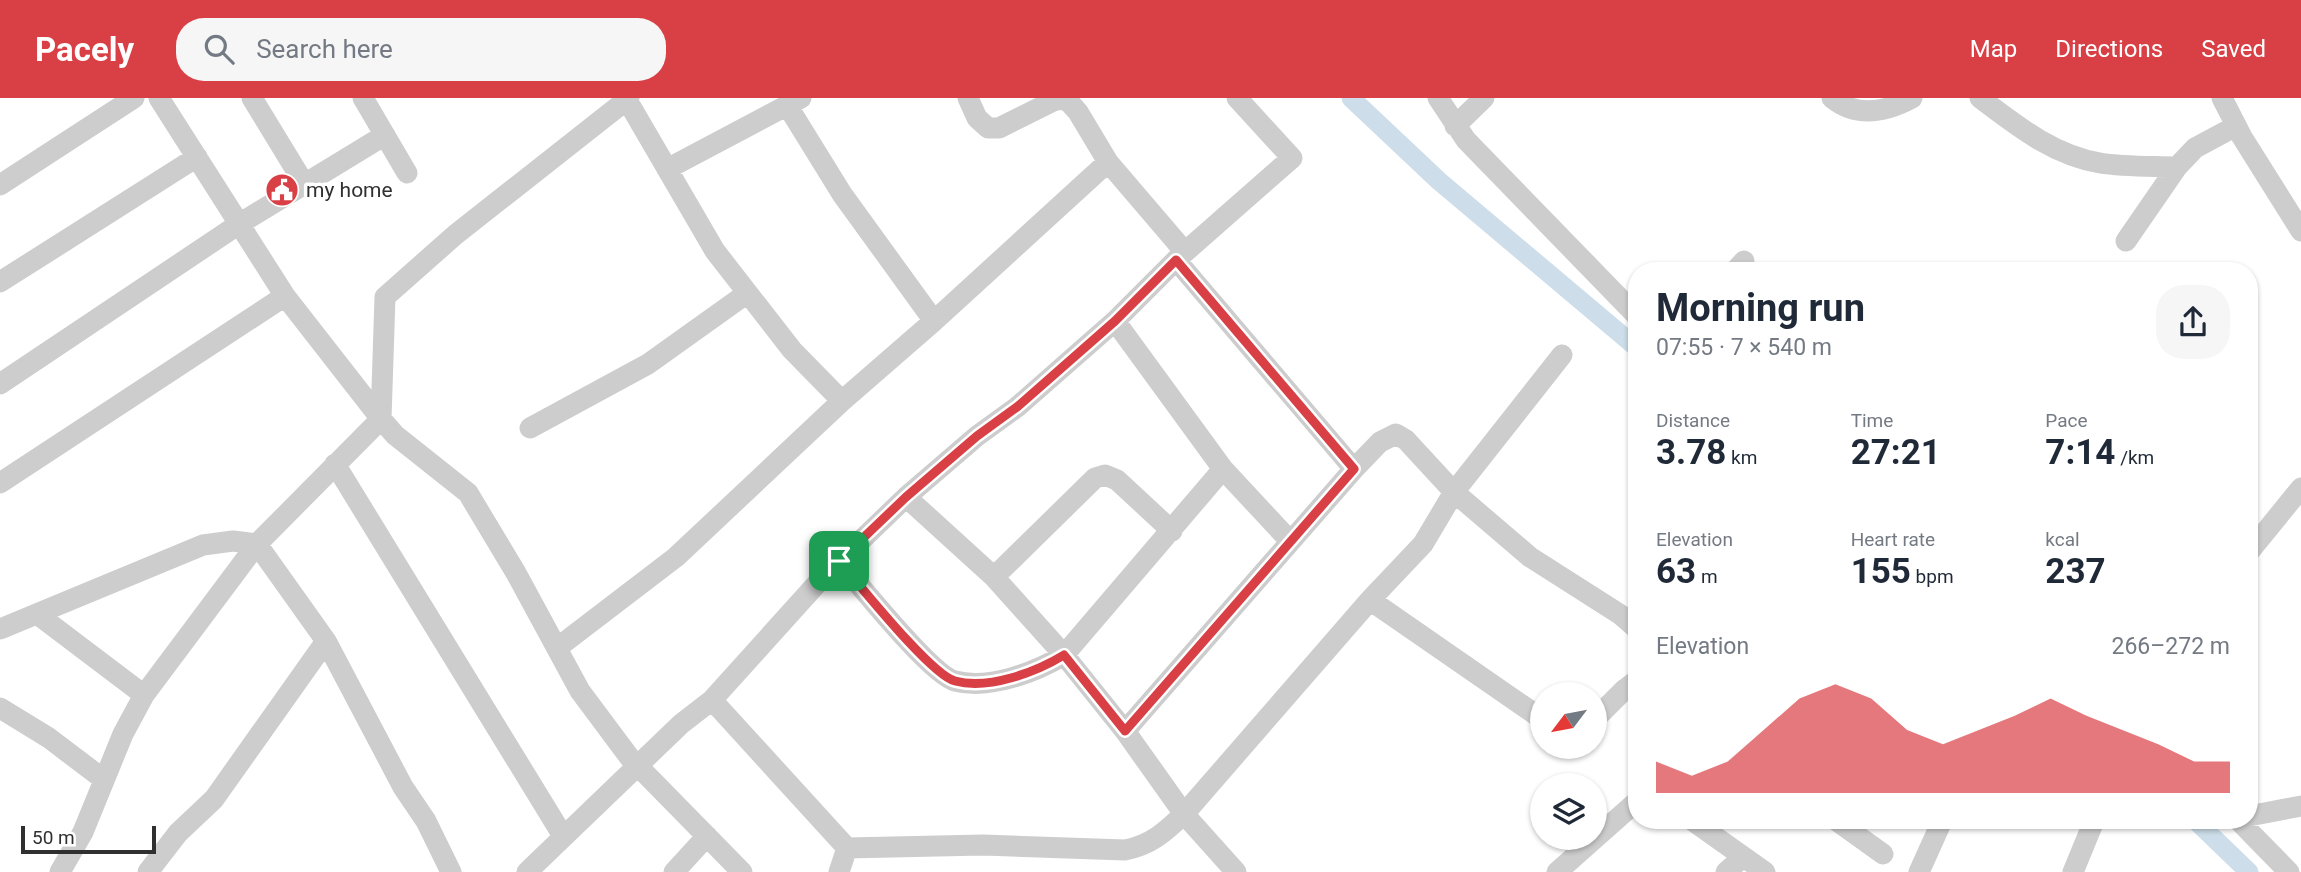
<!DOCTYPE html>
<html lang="en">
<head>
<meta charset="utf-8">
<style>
	body { margin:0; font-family:Roboto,sans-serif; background:#f6f6f7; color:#1f2937; height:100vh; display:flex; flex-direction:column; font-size:26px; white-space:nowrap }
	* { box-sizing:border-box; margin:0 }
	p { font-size:23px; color:#747a83 }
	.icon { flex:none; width:38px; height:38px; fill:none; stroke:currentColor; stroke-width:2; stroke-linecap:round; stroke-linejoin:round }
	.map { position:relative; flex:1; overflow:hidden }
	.sheet { position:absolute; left:1628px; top:164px; width:630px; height:567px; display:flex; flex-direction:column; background:#fff; border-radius:28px; box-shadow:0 2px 5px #0004 }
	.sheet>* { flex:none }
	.needle { width:46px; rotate:238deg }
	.fabs { position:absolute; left:1530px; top:584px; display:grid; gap:14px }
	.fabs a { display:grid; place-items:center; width:77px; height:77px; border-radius:50%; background:#fff; box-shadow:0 2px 5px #0004; font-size:35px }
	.scale { position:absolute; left:21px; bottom:18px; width:135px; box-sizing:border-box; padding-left:7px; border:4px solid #303030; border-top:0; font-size:19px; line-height:24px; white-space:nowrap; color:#303030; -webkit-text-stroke:5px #fff; paint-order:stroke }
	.pin { position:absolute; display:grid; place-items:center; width:60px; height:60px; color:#fff; margin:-30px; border-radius:14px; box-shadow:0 4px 10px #0006 }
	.round { display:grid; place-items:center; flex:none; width:74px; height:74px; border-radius:28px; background:#f6f6f7 }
	.head { display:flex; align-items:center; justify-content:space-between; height:119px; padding:0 28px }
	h1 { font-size:38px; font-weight:700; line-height:52px }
	.stats { display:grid; grid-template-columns:repeat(3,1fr); gap:10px; height:119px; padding:7px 28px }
	.stats div { display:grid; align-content:center }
	.stats b { font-size:35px; font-weight:700 }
	.stats small { font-size:19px; font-weight:400 }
	.stats p { font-size:19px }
	.chart { height:196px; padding:14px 28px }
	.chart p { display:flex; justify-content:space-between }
	.chart svg { width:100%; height:126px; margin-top:7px; fill:#d94046; opacity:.7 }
	header { display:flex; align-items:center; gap:42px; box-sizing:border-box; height:98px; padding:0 35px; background:#d94046; color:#fff }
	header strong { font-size:33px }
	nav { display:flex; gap:38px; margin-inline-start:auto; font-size:24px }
	.search { width:490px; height:63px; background:#f6f6f7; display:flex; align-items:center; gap:18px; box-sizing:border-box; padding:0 24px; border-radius:28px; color:#747a83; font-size:26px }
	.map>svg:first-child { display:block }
</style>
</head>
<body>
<header>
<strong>Pacely</strong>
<div class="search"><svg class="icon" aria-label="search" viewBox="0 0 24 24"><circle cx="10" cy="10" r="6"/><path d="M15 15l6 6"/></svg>Search here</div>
<nav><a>Map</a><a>Directions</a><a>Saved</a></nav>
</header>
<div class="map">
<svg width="2301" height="774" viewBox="0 0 2301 774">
	<rect width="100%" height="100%" fill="#fff"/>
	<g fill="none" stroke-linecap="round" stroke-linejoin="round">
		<path stroke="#cddeea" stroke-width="19" d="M1351 0 1439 83 1636 249
			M2196 723 2249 774"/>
		<path stroke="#cdcdcd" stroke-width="21" d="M159 0 285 198 381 321 395 337 468 395 516 475 580 593 630 660 742 774
			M252 0 305 87
			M363 0 407 75
			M968 0 977 20 988 30H999L1053 3 1061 1 1069 4 1078 14 1108 64 1185 154
			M1438 0 1466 42 1636 217
			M1832 0C1857 20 1886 14 1912 0
			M1980 0C2017 28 2053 57 2100 65 2125 69 2152 68 2177 69
			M2222 0 2242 39 2301 133
			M627 2 715 153 792 252 842 303
			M787 7 842 96 934 223
			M1455 28 1484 0
			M667 71 801 0
			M0 87 134 0
			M2126 143 2177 69 2195 50 2236 28
			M1176 162 1354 371
			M1735 173 1744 163
			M0 184 197 59
			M1115 223 1223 371 1290 443
			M0 286 239 126 385 37
			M530 330 648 266 746 196
			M335 366 563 738
			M0 385 285 198
			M906 399 994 479 1064 557 1125 633 1184 716 1236 774
			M2249 454 2301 390
			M839 463C859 486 931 577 955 583 989 592 1036 574 1064 557L1223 371
			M994 479 1095 380 1105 377 1117 382 1172 433
			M1370 502 1542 621
			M37 516 144 597
			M0 531 203 447 233 443 257 446 326 543 403 689 426 723 451 774
			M557 550 676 459 842 303 934 223 1108 64
			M712 602 847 750 983 747 1125 752C1151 747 1165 734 1184 716L1370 502 1423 446 1454 394 1562 257
			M0 610 49 640 103 681
			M1594 622 1624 592 1636 583
			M1125 633 1354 371 1380 344 1396 336 1406 342 1454 394 1530 459 1621 517 1636 530
			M2249 718 2301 708
			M1693 723 1765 774
			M1837 723 1883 756
			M2239 723 2289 774
			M60 774 83 734 123 636 144 597 257 446 381 321 385 199 455 137 629 0
			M148 774 178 735 214 701 326 543
			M527 774 681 626 712 602 822 480 906 399 977 338 1017 309 1115 223 1176 162 1292 60 1237 0
			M674 774 707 738
			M839 774 847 750
			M1557 774 1636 704
			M1726 774 1743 759
			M1919 774 1942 723
			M2073 774 2094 723"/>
	</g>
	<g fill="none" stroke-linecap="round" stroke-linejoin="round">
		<defs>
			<path id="route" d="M1176 162 1354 371 1125 633 1064 557C1036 574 989 592 955 583 931 577 859 486 839 463L906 399 977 338 1017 309 1115 223Z"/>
		</defs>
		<use href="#route" stroke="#fff" stroke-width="14"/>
		<use href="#route" stroke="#d94046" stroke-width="9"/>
	</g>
	<defs>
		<symbol id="civic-disc" viewBox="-11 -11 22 22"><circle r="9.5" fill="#d94046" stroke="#fff"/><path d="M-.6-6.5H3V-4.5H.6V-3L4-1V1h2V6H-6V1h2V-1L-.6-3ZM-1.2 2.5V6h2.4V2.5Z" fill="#fff"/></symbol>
	</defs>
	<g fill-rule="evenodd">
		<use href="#civic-disc" x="263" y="73" width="38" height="38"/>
	</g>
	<g text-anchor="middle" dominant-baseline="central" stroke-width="7" stroke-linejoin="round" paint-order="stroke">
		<g font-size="21" fill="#303030" stroke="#fff" text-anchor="start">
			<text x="306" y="92">my home</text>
		</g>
	</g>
</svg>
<div class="fabs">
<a><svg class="needle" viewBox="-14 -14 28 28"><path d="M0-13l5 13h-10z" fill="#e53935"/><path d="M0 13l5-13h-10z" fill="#747a83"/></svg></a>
<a><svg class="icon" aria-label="layers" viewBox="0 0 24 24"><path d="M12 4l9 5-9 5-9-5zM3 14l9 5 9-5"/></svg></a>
</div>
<div class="scale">50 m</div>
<div class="pin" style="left:839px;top:463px;background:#1e9e55"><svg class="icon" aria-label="arrive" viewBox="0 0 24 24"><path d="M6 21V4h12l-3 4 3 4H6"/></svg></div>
<section class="sheet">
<div class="head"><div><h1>Morning run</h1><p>07:55 · 7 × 540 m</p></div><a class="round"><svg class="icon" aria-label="share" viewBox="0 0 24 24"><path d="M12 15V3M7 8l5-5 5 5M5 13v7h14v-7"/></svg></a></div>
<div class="stats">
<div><p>Distance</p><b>3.78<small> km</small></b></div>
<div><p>Time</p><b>27:21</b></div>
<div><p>Pace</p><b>7:14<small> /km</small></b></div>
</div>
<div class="stats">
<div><p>Elevation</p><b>63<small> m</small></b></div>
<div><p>Heart rate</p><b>155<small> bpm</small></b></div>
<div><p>kcal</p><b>237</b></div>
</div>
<div class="chart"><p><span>Elevation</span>266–272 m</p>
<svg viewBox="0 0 160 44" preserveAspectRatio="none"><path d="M0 44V33L10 38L20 33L30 22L40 11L50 6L60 11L70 22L80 27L90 22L100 17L110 11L120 17L130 22L140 27L150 33L160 33V44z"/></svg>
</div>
</section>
</div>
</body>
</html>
